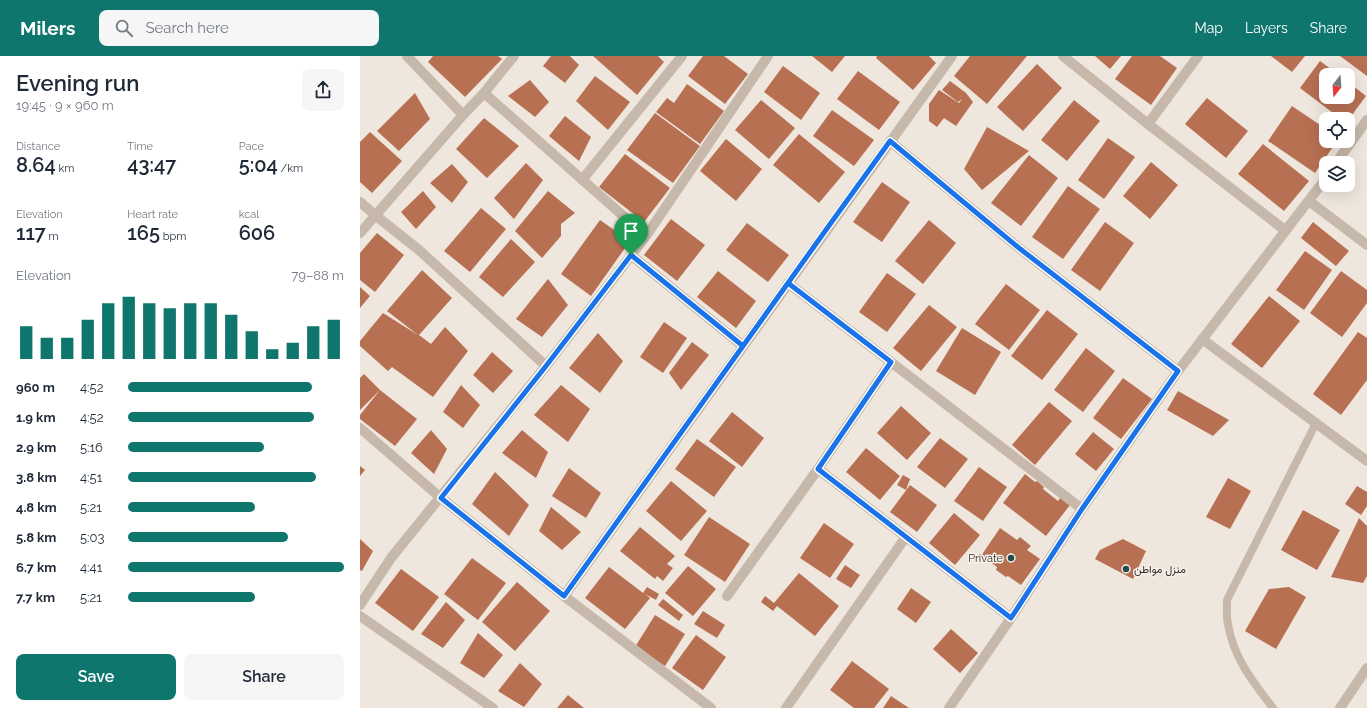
<!DOCTYPE html>
<html lang="en">
<head>
<meta charset="utf-8">
<style>
	body { margin:0; font-family:Raleway,Vazirmatn,sans-serif; background:#f6f6f7; color:#1f2937; height:100vh; display:flex; flex-direction:column; font-size:15px; white-space:nowrap }
	* { box-sizing:border-box; margin:0 }
	p { font-size:13px; color:#747a83 }
	.icon { flex:none; width:22px; height:22px; fill:none; stroke:currentColor; stroke-width:2; stroke-linecap:round; stroke-linejoin:round }
	.map { position:relative; flex:1; overflow:hidden }
	.drawer { display:flex; flex-direction:column; background:#fff; width:360px }
	.drawer>* { flex:none }
	.needle { width:26px; rotate:197deg }
	.buttons { position:absolute; left:959px; top:12px; display:grid; gap:8px }
	.buttons a { display:grid; place-items:center; width:36px; height:36px; border-radius:8px; background:#fff; box-shadow:0 4px 16px #0002; font-size:20px }
	.pin { position:absolute; display:grid; place-items:center; width:34px; height:34px; color:#fff; margin:-41px -17px; border-radius:50% 50% 50% 0; rotate:-45deg; box-shadow:0 0 4px #0007 }
	.pin .icon { rotate:45deg }
	.round { display:grid; place-items:center; flex:none; width:42px; height:42px; border-radius:8px; background:#f6f6f7 }
	.overview { display:flex; align-items:center; justify-content:space-between; height:68px; padding:0 16px }
	h1 { font-size:22px; font-weight:600; line-height:30px }
	.figures { display:grid; grid-template-columns:repeat(3,1fr); gap:6px; height:68px; padding:4px 16px }
	.figures div { display:grid; align-content:center }
	.figures b { font-size:20px; font-weight:600 }
	.figures small { font-size:11px; font-weight:400 }
	.figures p { font-size:11px }
	.chart { height:112px; padding:8px 16px }
	.chart p { display:flex; justify-content:space-between }
	.chart svg { width:100%; height:72px; margin-top:4px; stroke:#0f766e; stroke-width:6 }
	.primary-button { display:flex; gap:8px; margin-top:auto; padding:8px 16px }
	.primary-button a { flex:1; height:46px; border-radius:8px; background:#0f766e; color:#fff; font-size:16px; font-weight:600; line-height:46px; text-align:center }
	.primary-button a+a { background:#f6f6f7; color:#1f2937 }
	ul { padding:0 16px; list-style:none; font-size:13px }
	li { display:grid; grid-template-columns:64px 48px 1fr; align-items:center; height:30px }
	li i { height:10px; border-radius:5px; background:#0f766e }
	header { display:flex; align-items:center; gap:24px; box-sizing:border-box; height:56px; padding:0 20px; background:#0f766e; color:#fff }
	header strong { font-size:19px }
	nav { display:flex; gap:22px; margin-inline-start:auto; font-size:14px }
	.search { width:280px; height:36px; background:#f6f6f7; display:flex; align-items:center; gap:10px; box-sizing:border-box; padding:0 14px; border-radius:8px; color:#747a83; font-size:15px }
	main { display:flex; flex:1; min-height:0 }
	.map>svg:first-child { display:block }
</style>
</head>
<body>
<header>
<strong>Milers</strong>
<div class="search"><svg class="icon" aria-label="search" viewBox="0 0 24 24"><circle cx="10" cy="10" r="6"/><path d="M15 15l6 6"/></svg>Search here</div>
<nav><a>Map</a><a>Layers</a><a>Share</a></nav>
</header>
<main>
<section class="drawer">
<div class="overview"><div><h1>Evening run</h1><p>19:45 · 9 × 960 m</p></div><a class="round"><svg class="icon" aria-label="share" viewBox="0 0 24 24"><path d="M12 15V3M7 8l5-5 5 5M5 13v7h14v-7"/></svg></a></div>
<div class="figures">
<div><p>Distance</p><b>8.64<small> km</small></b></div>
<div><p>Time</p><b>43:47</b></div>
<div><p>Pace</p><b>5:04<small> /km</small></b></div>
</div>
<div class="figures">
<div><p>Elevation</p><b>117<small> m</small></b></div>
<div><p>Heart rate</p><b>165<small> bpm</small></b></div>
<div><p>kcal</p><b>606</b></div>
</div>
<div class="chart"><p><span>Elevation</span>79–88 m</p>
<svg viewBox="0 0 160 44" preserveAspectRatio="none"><path d="M5 44V24M15 44V31M25 44V31M35 44V20M45 44V10M55 44V6M65 44V10M75 44V13M85 44V10M95 44V10M105 44V17M115 44V27M125 44V38M135 44V34M145 44V24M155 44V20"/></svg>
</div>
<ul>
<li><b>960 m</b>4:52<i style="width:85%"></i></li>
<li><b>1.9 km</b>4:52<i style="width:86%"></i></li>
<li><b>2.9 km</b>5:16<i style="width:63%"></i></li>
<li><b>3.8 km</b>4:51<i style="width:87%"></i></li>
<li><b>4.8 km</b>5:21<i style="width:59%"></i></li>
<li><b>5.8 km</b>5:03<i style="width:74%"></i></li>
<li><b>6.7 km</b>4:41<i style="width:100%"></i></li>
<li><b>7.7 km</b>5:21<i style="width:59%"></i></li>
</ul>
<div class="primary-button"><a>Save</a><a>Share</a></div>
</section>
<div class="map">
<svg width="1007" height="652" viewBox="0 0 1007 652">
	<rect width="100%" height="100%" fill="#efe7dd"/>
	<path fill="#b87053" d="M73 0H138L142 3 105 41 68 6Z
		M191 0H210L219 9 205 27 183 10Z
		M233 0H298L304 6 277 39Z
		M343 0H364L388 18 365 48 328 20Z
		M452 0H485L472 16Z
		M517 0H569L576 7 553 34 516 2Z
		M610 0H667L627 48 594 20Z
		M735 0H761L750 13Z
		M772 0H800L817 12 791 49 755 23Z
		M911 0H945L932 16Z
		M980 0H1007V20Z
		M960 5 979 19H966V41H988V26L1006 40 989 63H981L940 32Z
		M677 8 702 32 663 75 637 51Z
		M423 10 460 37 441 64 404 36Z
		M498 15 540 46 519 74 477 43Z
		M235 20 270 46 248 74 216 45Z
		M170 24 189 46 175 61 148 40Z
		M590 25 606 37 613 46 596 70 584 62 577 71 569 65V48L579 34 599 47 602 43 598 46 582 34Z
		M327 28 364 55 340 88 296 56 307 42 314 47Z
		M55 37 70 63 39 95 17 75Z
		M847 42 888 75 866 102 825 68Z
		M401 44 435 72 409 103 375 74Z
		M714 44 740 65 707 105 681 84Z
		M932 50 966 73V85H977L955 117 908 85Z
		M472 54 514 84 494 110 453 80Z
		M295 57 340 90 313 127 267 94Z
		M205 60 231 81 219 105 189 80Z
		M124 62 159 90 127 122 96 93Z
		M627 71 669 95 622 134 604 113Z
		M10 76 42 105 12 137 0 126V86Z
		M439 78 485 116 459 147 413 109Z
		M748 82 775 101 744 143 718 124Z
		M366 83 402 113 376 145 340 115Z
		M903 88 949 125 924 155 878 118Z
		M265 98 310 132 284 166 239 131Z
		M669 99 698 122 661 170 631 147Z
		M791 106 818 129 790 163 763 140Z
		M166 107 183 124 154 163 134 142Z
		M92 108 108 126 92 147 70 127Z
		M522 126 550 146 522 186 493 166Z
		M708 130 740 153 703 203 672 181Z
		M63 135 76 151 56 173 41 156Z
		M188 135 215 157 201 168V180L182 202 155 175Z
		M121 152 146 173 110 216 84 195Z
		M311 163 345 189 317 225 284 199Z
		M240 164 270 185 231 240 201 218Z
		M569 164 596 187 563 228 535 205Z
		M745 166 774 187 740 235 711 214Z
		M953 166 989 195 976 210 941 182Z
		M387 167 429 199 408 226 366 194Z
		M17 177 44 199 15 236 0 224V197Z
		M151 183 175 206 143 241 119 221Z
		M945 195 972 214 944 254 916 234Z
		M62 214 92 242 59 279 71 288 85 271 108 295 73 341 32 311 28 315 0 290V285L23 257 58 279 27 255Z
		M358 215 396 245 376 272 337 241Z
		M981 215 1007 234V247L982 281 950 257Z
		M527 217 556 238 527 276 499 256Z
		M188 223 208 249 182 281 156 263Z
		M646 228 680 254 649 294 615 268Z
		M0 231 10 240 0 252Z
		M909 240 940 265 902 312 871 288Z
		M569 249 597 271 561 315 533 292Z
		M687 254 718 278 682 324 651 300Z
		M304 266 327 282 303 317 280 301Z
		M602 272 641 296 615 339 576 315Z
		M998 276 1007 282V324L981 359 953 338Z
		M238 277 263 305 240 337 209 312Z
		M332 286 349 299 321 334 309 317Z
		M726 292 755 315 723 356 694 334Z
		M132 296 153 315 133 337 113 319Z
		M4 318 20 334 0 354V322Z
		M763 322 792 343 761 383 733 362Z
		M101 329 120 349 103 372 83 356Z
		M201 329 230 353 208 386 174 359Z
		M20 334 57 363 35 390 0 363V359Z
		M818 335 869 364 853 380 807 354Z
		M689 346 712 365 675 409 652 389Z
		M541 350 571 377 547 404 517 377Z
		M372 356 404 382 382 411 349 385Z
		M71 374 87 393 74 418 51 397Z
		M162 374 188 396 176 422 142 397Z
		M733 376 754 393 736 415 715 398Z
		M580 382 608 403 585 432 557 411Z
		M337 383 376 411 354 441 315 413Z
		M506 392 540 420 520 444 486 416Z
		M0 410 5 414 0 420Z
		M619 411 647 431 623 465 594 445Z
		M209 412 241 437 226 462 192 440Z
		M135 416 169 449 149 480 112 448Z
		M665 418 675 426 677 425 684 431 683 433 698 445 700 442 710 449 686 480 643 447Z
		M543 419 550 423 546 434 537 429Z
		M868 422 891 435 870 473 846 461Z
		M311 425 347 455 321 485 286 455Z
		M550 429 577 449 557 476 530 456Z
		M997 430 1007 436V450L1001 459 985 448Z
		M191 451 221 476 202 494 179 475Z
		M943 454 980 474 957 514 921 494Z
		M594 457 620 479 595 509 569 487Z
		M349 461 390 488 365 526 324 499Z
		M999 462 1007 470V520L1003 527 971 521Z
		M464 467 494 488 470 522 440 502Z
		M280 471 315 500 307 508 313 512 303 525 297 520 295 523 260 495Z
		M640 472 657 484 660 481 671 490 667 494 680 503 661 529 648 520 646 521 636 514 637 511 621 500Z
		M0 483 13 495 2 515 0 514Z
		M763 483 786 495 773 523 735 503 740 494Z
		M112 502 146 527 118 564 84 538Z
		M485 509 500 519 491 532 476 523Z
		M328 510 356 533 333 560 305 537Z
		M249 511 283 537 287 531 299 538 296 544 285 538 290 542 265 573 225 542Z
		M41 513 79 541 53 575 15 547Z
		M439 517 479 550 455 580 417 550 413 555 401 546 405 540 414 547Z
		M157 526 190 555 155 595 122 566Z
		M929 531 946 541 916 593 885 575 909 533Z
		M551 532 571 546 556 567 537 553Z
		M303 543 323 559 319 565 298 549Z
		M86 546 105 564 83 592 61 578Z
		M343 555 365 569 357 582 334 568Z
		M295 559 325 578 305 610 275 591Z
		M591 573 618 597 600 617 573 593Z
		M118 577 143 599 124 622 100 607Z
		M336 579 366 601 343 634 312 612Z
		M492 605 529 633 514 652H494L470 634Z
		M160 607 182 628 164 651 138 635Z
		M208 639 224 652H197Z
		M531 640 549 652H523Z"/>
	<g fill="none" stroke-linecap="round" stroke-linejoin="round">
		<path stroke="#c6b8aa" stroke-width="8" d="M913 652C893 626 873 601 868 568 866 560 867 552 867 544L956 367"/>
		<path stroke="#c6b8aa" stroke-width="10" d="M47 0 103 59
			M703 0 788 68 926 175
			M124 37 286 180
			M788 68 838 0
			M530 85 659 192 818 315
			M976 107 1007 64
			M222 124 322 0
			M949 145 1007 189
			M0 146 15 159 59 194 186 310
			M0 177 103 59 124 37 154 0
			M271 199 383 290
			M428 227 722 453
			M842 283 1007 405
			M0 372 81 442 204 540 351 652
			M458 413 651 562
			M204 540 592 0
			M367 540 458 413 531 306
			M0 549 31 502 186 310 286 180 408 0
			M0 560 133 652
			M426 652 545 482
			M589 652 651 562 722 453 818 315 966 122
			M980 652 1007 612"/>
	</g>
	<g fill="none" stroke-linecap="round" stroke-linejoin="round">
		<defs>
			<path id="route" d="M271 199 383 290 428 227 531 306 458 413 651 562 722 453 818 315 659 192 530 85C481 153 431 222 383 290L204 540 81 442 186 310 271 199"/>
		</defs>
		<use href="#route" stroke="#fff" stroke-width="8"/>
		<use href="#route" stroke="#1a73e8" stroke-width="5"/>
	</g>
	<g fill="#234c51" stroke="#f7f1e9" stroke-width="1.5">
		<circle cx="651" cy="502" r="4"/>
		<circle cx="766" cy="513" r="4"/>
	</g>
	<g text-anchor="middle" dominant-baseline="central" stroke-width="3" stroke-linejoin="round" paint-order="stroke">
		<g font-size="11" fill="#342d29" stroke="#f7f1e9" text-anchor="end">
			<text x="643" y="502">Private</text>
			<text x="774" y="513" text-anchor="start">منزل مواطن</text>
		</g>
	</g>
</svg>
<div class="buttons">
<a><svg class="needle" viewBox="-14 -14 28 28"><path d="M0-13l5 13h-10z" fill="#e53935"/><path d="M0 13l5-13h-10z" fill="#747a83"/></svg></a>
<a><svg class="icon" aria-label="locate" viewBox="0 0 24 24"><circle cx="12" cy="12" r="6"/><path d="M12 2v4M12 18v4M2 12h4M18 12h4"/></svg></a>
<a><svg class="icon" aria-label="layers" viewBox="0 0 24 24"><path d="M12 4l9 5-9 5-9-5zM3 14l9 5 9-5"/></svg></a>
</div>
<div class="pin" style="left:271px;top:199px;background:#1e9e55"><svg class="icon" aria-label="arrive" viewBox="0 0 24 24"><path d="M6 21V4h12l-3 4 3 4H6"/></svg></div>
</div>
</main>
</body>
</html>
